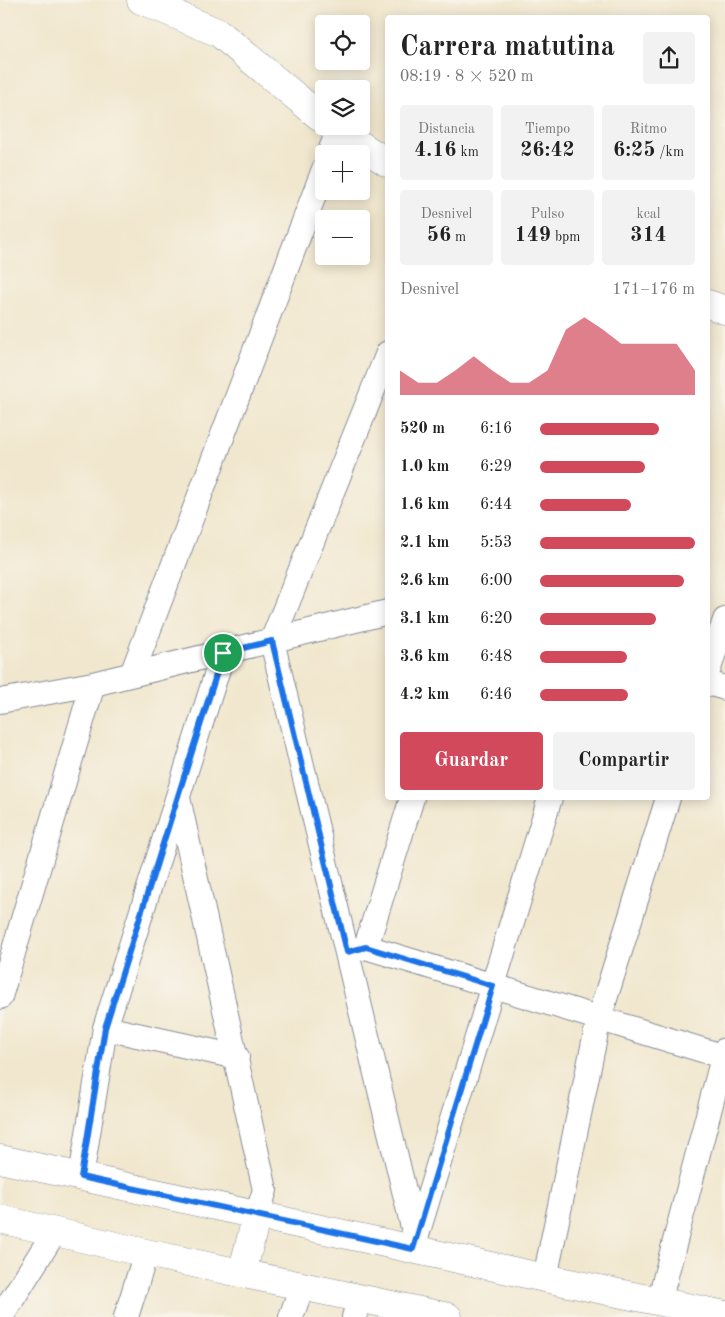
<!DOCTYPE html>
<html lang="es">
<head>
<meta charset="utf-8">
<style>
	body { margin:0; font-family:"Old Standard TT",serif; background:#f2f2f2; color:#222; height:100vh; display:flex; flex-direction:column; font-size:19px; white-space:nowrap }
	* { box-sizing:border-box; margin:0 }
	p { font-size:16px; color:#767676 }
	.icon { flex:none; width:28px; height:28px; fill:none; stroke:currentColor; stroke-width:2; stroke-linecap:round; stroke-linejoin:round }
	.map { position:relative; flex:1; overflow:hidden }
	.sheet { position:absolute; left:385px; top:15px; width:325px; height:785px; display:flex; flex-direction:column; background:#fff; border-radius:5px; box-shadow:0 2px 12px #0003 }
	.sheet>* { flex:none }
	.tools { position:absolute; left:315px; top:15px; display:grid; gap:10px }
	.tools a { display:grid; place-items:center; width:55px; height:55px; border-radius:5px; background:#fff; box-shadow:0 2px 12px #0003; font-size:25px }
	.pin { position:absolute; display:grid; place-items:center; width:42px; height:42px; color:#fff; margin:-21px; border:2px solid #fff; border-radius:50%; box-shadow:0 1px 5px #0007 }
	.round { display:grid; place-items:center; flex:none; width:52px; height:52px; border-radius:5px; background:#f2f2f2 }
	.summary { display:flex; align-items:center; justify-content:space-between; height:85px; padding:0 15px }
	h1 { font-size:28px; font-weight:700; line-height:38px }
	.stats { display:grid; grid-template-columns:repeat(3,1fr); gap:8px; height:85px; padding:5px 15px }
	.stats div { display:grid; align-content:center; border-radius:5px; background:#f2f2f2; text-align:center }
	.stats b { font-size:21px; font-weight:700 }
	.stats small { font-size:14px; font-weight:400 }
	.stats p { font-size:14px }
	.chart { height:140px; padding:10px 15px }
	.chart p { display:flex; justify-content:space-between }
	.chart svg { width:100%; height:90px; margin-top:5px; fill:#d1495b; opacity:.7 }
	.cta { display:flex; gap:10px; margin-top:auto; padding:10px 15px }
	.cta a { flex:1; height:58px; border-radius:5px; background:#d1495b; color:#fff; font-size:20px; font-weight:700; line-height:58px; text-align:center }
	.cta a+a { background:#f2f2f2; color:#222 }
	ul { padding:0 15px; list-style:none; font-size:16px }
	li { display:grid; grid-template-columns:80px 60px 1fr; align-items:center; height:38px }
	li i { height:12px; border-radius:6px; background:#d1495b }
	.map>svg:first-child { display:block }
</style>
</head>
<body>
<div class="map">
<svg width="725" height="1317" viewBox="0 0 725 1317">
	<rect width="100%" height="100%" fill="#f7f3e8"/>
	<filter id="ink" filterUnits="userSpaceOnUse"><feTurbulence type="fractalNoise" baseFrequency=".02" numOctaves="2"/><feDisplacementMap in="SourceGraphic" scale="10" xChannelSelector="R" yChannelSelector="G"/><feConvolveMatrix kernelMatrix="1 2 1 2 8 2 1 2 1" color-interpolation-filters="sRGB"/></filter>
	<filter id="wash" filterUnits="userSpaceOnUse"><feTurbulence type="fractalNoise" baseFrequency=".0096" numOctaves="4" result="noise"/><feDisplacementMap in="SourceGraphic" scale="20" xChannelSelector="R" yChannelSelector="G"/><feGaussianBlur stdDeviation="1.12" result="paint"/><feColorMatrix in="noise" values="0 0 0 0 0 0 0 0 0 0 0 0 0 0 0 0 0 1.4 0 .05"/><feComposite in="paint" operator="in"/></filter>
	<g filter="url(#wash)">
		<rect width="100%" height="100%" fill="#f1e7ce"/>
	</g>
	<g filter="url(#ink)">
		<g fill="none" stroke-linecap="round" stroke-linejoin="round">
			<defs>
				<path id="street" d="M329 154 338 132
					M388 353 272 641 416 1240
					M708 671 725 620
					M132 674 324 169
					M708 683 725 688
					M0 701 93 684 388 612
					M178 798 265 1190 257 1215
					M366 947 412 798
					M347 952 366 947 725 1057
					M0 997 93 684
					M105 1028 237 1057
					M81 1177 105 1028 223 653
					M416 1238 550 798
					M545 1278 599 1018 668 798
					M659 1302 725 1050
					M1 1317 55 1231
					M126 1317 146 1253
					M291 1317 302 1286
					M354 1317 360 1298"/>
				<path id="secondary" d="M141 0 219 33 324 120
					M331 126 388 163
					M708 304 725 310
					M0 1159 545 1278 725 1315
					M0 1219 146 1253 448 1317
					M242 1273 257 1215"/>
			</defs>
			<use href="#street" stroke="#868b96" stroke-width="26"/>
			<use href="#secondary" stroke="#868b96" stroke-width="29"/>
			<use href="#street" stroke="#fff" stroke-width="24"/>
			<use href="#secondary" stroke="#fff" stroke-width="28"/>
		</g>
	</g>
	<g fill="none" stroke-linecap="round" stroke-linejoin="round" filter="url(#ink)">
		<defs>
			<path id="route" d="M272 641 347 952 366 947 493 986 413 1249 81 1177 105 1028 223 653Z"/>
		</defs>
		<use href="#route" stroke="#fff" stroke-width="10"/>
		<use href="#route" stroke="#1a73e8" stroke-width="6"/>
	</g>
</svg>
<div class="tools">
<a><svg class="icon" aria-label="locate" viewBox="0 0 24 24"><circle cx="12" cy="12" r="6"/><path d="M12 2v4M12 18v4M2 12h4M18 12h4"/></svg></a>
<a><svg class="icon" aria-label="layers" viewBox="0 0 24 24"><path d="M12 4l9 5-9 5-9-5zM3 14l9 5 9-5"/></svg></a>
<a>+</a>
<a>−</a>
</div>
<div class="pin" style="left:223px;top:653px;background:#1e9e55"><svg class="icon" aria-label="arrive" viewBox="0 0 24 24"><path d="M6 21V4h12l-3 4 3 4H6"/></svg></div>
<section class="sheet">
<div class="summary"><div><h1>Carrera matutina</h1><p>08:19 · 8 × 520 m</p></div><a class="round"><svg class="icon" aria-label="share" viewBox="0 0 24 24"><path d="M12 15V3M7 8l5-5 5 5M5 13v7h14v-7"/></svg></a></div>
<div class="stats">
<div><p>Distancia</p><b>4.16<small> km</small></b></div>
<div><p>Tiempo</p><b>26:42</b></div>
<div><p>Ritmo</p><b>6:25<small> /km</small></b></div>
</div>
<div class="stats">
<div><p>Desnivel</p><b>56<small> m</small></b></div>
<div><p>Pulso</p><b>149<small> bpm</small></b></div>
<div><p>kcal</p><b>314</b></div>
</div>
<div class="chart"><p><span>Desnivel</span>171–176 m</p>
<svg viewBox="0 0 160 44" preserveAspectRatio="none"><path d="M0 44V32L10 38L20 38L30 32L40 25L50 32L60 38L70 38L80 32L90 12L100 6L110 12L120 19L130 19L140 19L150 19L160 32V44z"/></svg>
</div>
<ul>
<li><b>520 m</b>6:16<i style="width:77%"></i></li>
<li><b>1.0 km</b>6:29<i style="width:68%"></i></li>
<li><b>1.6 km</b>6:44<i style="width:59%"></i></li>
<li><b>2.1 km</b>5:53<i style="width:100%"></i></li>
<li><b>2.6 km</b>6:00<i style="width:93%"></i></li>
<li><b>3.1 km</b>6:20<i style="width:75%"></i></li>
<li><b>3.6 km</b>6:48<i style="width:56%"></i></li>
<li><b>4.2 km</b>6:46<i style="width:57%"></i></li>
</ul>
<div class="cta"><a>Guardar</a><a>Compartir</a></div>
</section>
</div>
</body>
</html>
